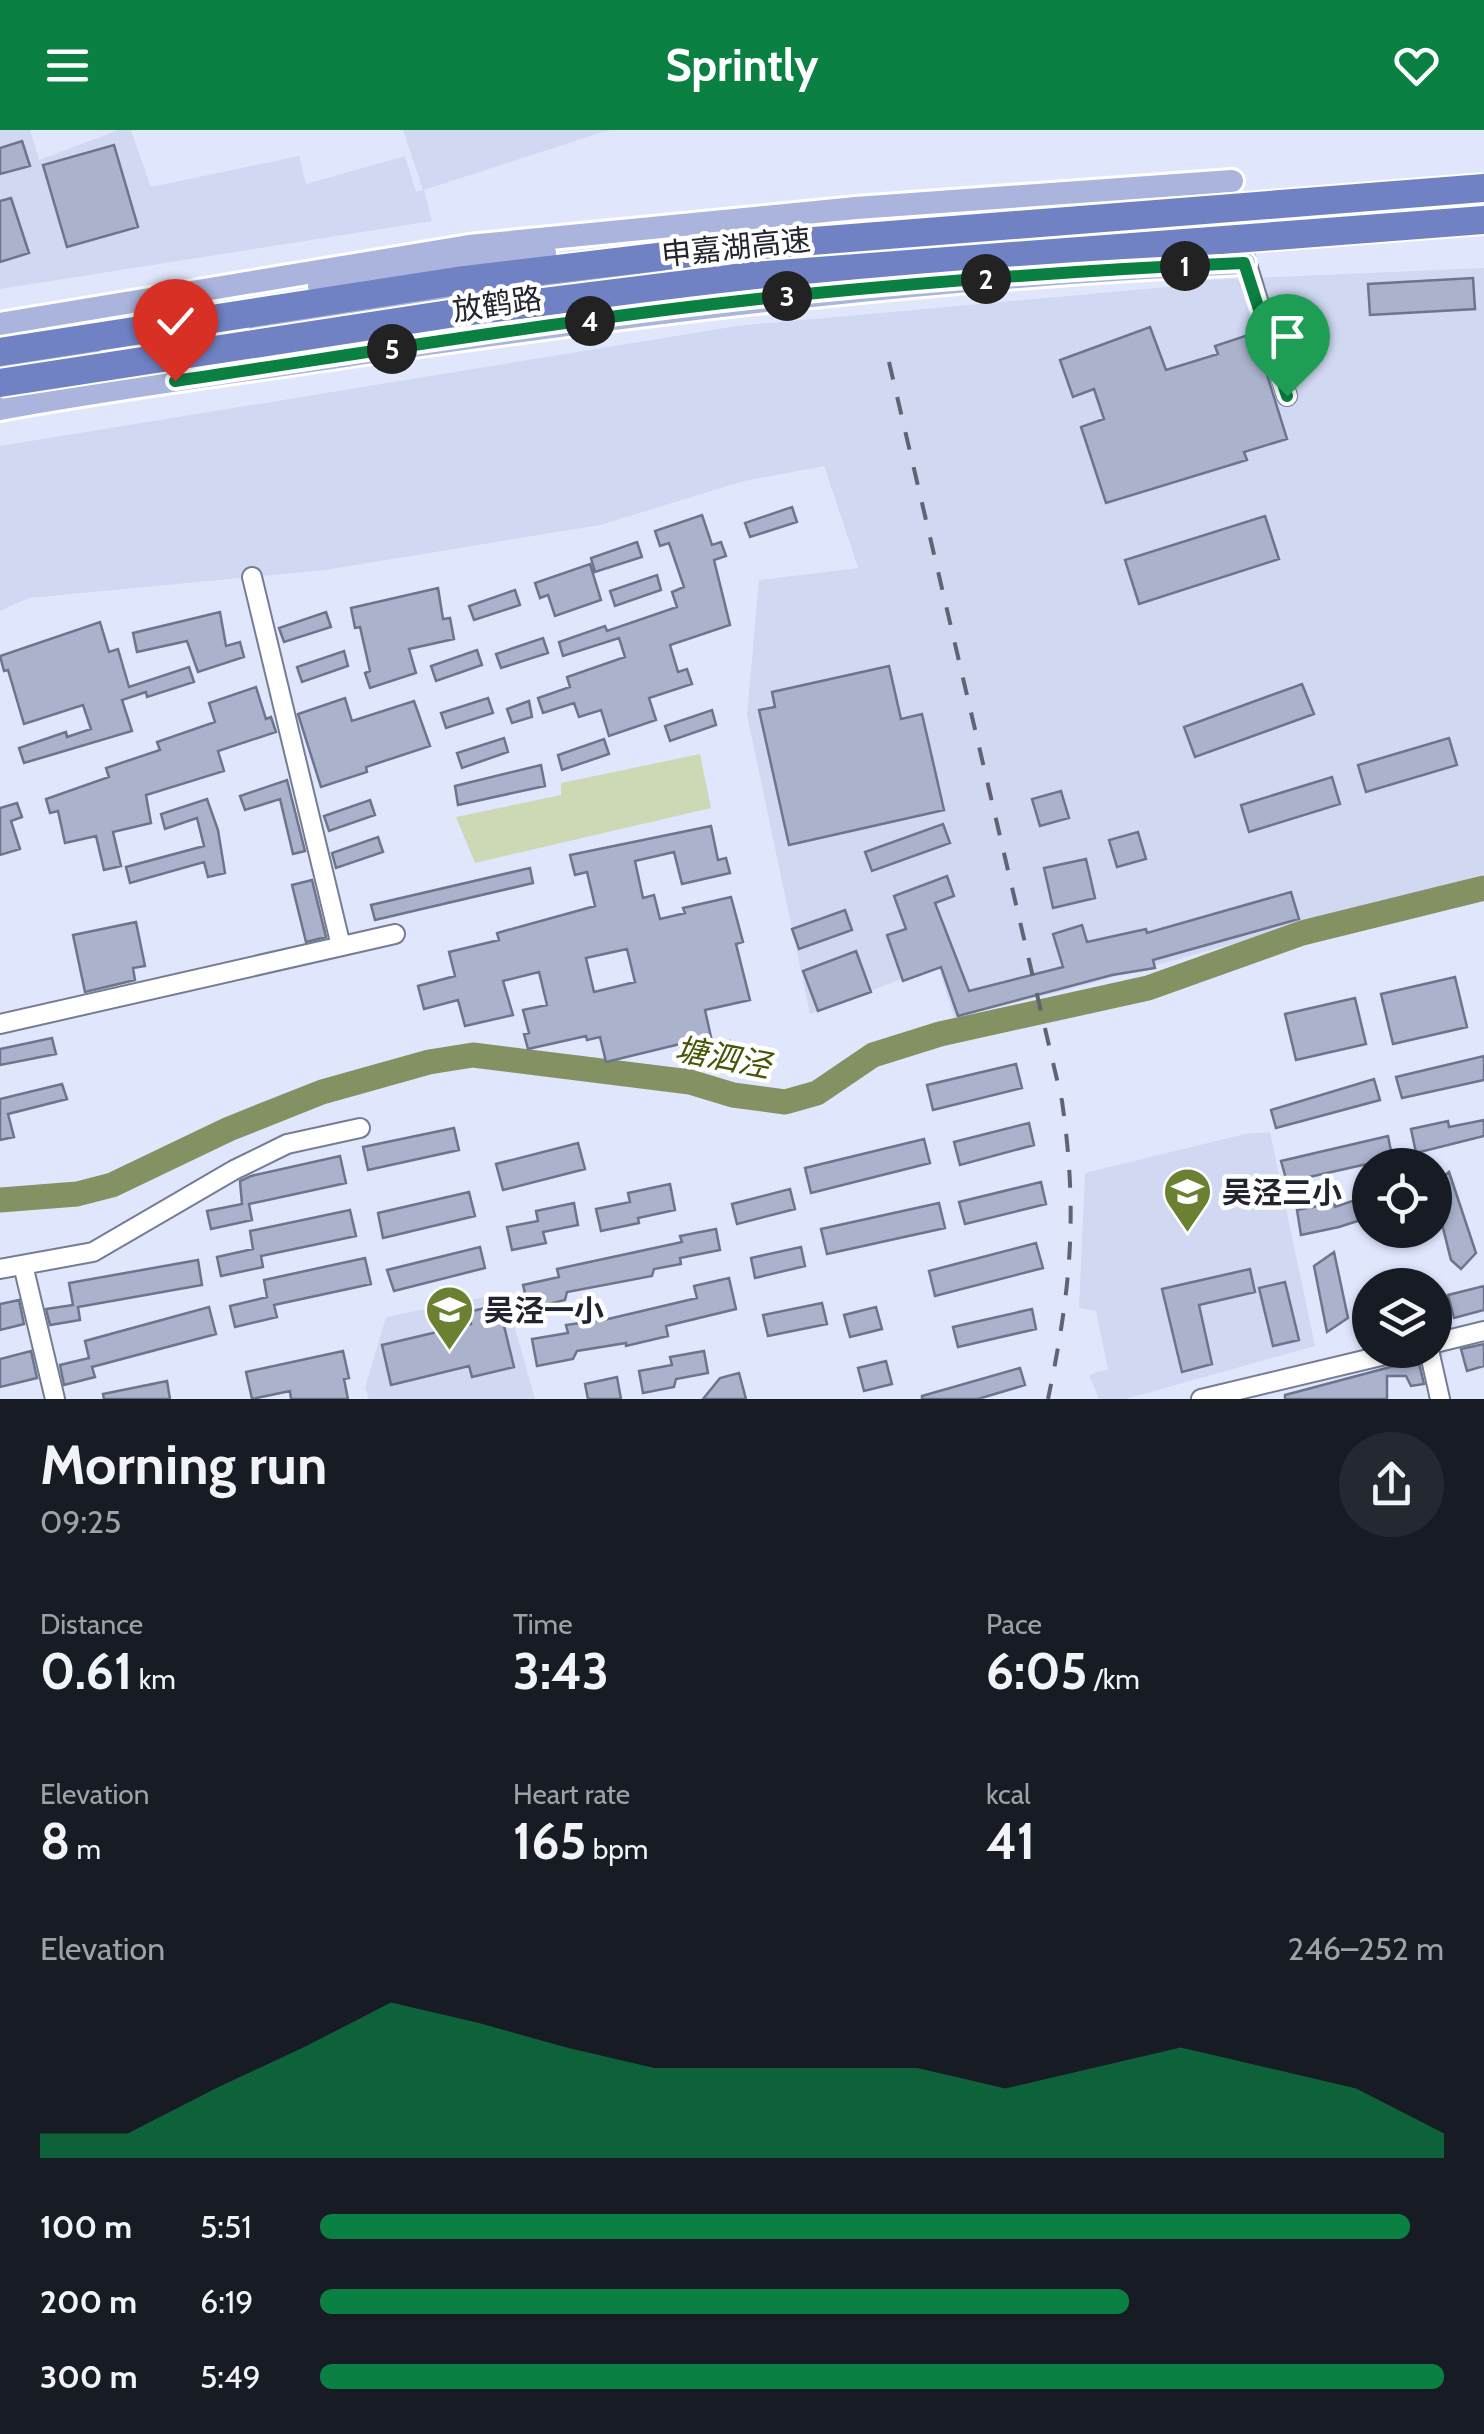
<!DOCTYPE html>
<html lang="en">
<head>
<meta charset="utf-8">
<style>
	body { margin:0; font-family:Cabin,"Noto Sans SC",sans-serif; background:#242831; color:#f1f3f6; height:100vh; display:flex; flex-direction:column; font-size:38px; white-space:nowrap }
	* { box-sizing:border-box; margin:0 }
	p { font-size:32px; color:#9ea1a6 }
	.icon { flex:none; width:55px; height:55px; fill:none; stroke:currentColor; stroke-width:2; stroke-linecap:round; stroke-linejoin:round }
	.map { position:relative; height:1269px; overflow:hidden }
	.side { display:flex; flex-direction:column; background:#171b24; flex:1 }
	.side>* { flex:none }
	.tools { position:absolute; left:1352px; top:1018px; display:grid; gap:20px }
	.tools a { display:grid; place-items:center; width:100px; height:100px; border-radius:50%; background:#171b24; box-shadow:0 2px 8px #0004; font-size:50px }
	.pin { position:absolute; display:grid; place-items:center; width:85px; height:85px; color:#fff; margin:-102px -42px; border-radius:50% 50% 50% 0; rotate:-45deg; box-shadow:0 0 10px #0007 }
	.pin .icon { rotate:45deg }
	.km { position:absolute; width:50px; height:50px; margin:-25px; border-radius:50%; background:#222; color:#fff; font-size:28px; line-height:50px; text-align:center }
	.round { display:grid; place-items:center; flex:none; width:105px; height:105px; border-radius:52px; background:#242831 }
	.headline { display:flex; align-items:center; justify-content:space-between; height:170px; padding:0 40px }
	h1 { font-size:55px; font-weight:700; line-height:75px }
	.figures { display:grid; grid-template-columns:repeat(3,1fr); gap:15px; height:170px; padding:10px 40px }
	.figures div { display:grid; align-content:center }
	.figures b { font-size:50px; font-weight:700 }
	.figures small { font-size:28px; font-weight:400 }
	.figures p { font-size:28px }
	.chart { height:280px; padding:20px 40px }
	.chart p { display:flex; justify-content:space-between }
	.chart svg { width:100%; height:180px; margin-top:10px; fill:#0b8043; opacity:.7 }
	ul { padding:0 40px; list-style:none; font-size:32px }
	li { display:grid; grid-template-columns:160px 120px 1fr; align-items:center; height:75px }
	li i { height:25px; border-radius:12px; background:#0b8043 }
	header { display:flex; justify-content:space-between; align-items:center; height:130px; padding:0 40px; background:#0b8043; color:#fff; font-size:45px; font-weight:700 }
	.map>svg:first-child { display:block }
</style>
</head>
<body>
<header><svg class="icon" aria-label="menu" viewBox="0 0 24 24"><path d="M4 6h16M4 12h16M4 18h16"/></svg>Sprintly<svg class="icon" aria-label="heart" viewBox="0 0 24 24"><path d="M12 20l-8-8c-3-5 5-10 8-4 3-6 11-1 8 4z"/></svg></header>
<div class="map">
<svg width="1484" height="1269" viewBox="0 0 1484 1269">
	<rect width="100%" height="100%" fill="#e0e7fd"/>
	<path fill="#d0d8f2" d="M0 0H30L39 30 119 0H131L151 57 299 26 306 54 405 26 416 62 423 60 403 0H609L424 60 432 91 0 159Z
		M1484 138V744L1070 859 954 888 938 835 810 884 747 585 759 450 858 438 824 336 744 351 600 395 325 440 29 468 0 481V316L737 196 1189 155 1208 150Z
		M1270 1002 1315 1216 1126 1269H1099L1089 1245 1108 1239 1096 1181 1079 1178 1085 1043 1245 1004Z
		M505 1163 535 1269H369L365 1258 386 1187Z"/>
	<path fill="#cdd8b5" d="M700 624 711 678 475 733 456 687 561 665V653Z"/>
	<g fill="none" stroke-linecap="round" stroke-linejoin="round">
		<path stroke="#849263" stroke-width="25" d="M0 1070 77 1064 112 1055 229 999 322 962 429 932 473 925 690 952 733 965 785 972 817 963 873 925 940 904 1148 858 1302 803 1484 758"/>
	</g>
	<path fill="#aab2cc" stroke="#6d748c" stroke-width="2.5" fill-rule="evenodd" d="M22 11 30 36 0 44V18Z
		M114 15 138 97 67 117 43 35Z
		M11 68 29 123 0 132V71Z
		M1473 148 1475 179 1370 185 1368 154Z
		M1150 197 1166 240 1218 224 1215 216 1254 203 1287 309 1244 322 1247 330 1106 373 1081 297 1104 289 1094 259 1073 267 1060 230Z
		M792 377 797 392 750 407 745 393Z
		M702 385 712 415 721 412 726 426 714 430 730 495 670 515 678 542 687 539 692 554 649 568 656 590 609 606 601 580 579 587 574 573 543 583 538 568 570 557 567 547 625 527 619 508 563 526 559 512 605 496 607 501 677 477 672 462 684 457 669 413 660 416 655 401Z
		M1265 386 1279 429 1139 474 1125 430Z
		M637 412 642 427 595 442 591 428Z
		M590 434 601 470 555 486 548 465 540 468 535 453Z
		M657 445 661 460 615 476 610 461Z
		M438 458 443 489 450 488 454 509 409 519 416 543 370 558 365 543 370 541 360 497 355 498 351 478Z
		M515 460 520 475 474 490 469 476Z
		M220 482 226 516 240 512 244 527 198 542 187 511 137 522 133 503Z
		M326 482 331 497 284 512 279 498Z
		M100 492 109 522 118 519 129 557 189 537 194 552 147 567 146 562 122 570 132 601 24 633 19 618 66 602 67 607 91 599 83 575 24 594 8 540 4 541 0 526Z
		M543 508 548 523 501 538 496 524Z
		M477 520 482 535 436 551 431 536Z
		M344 521 348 536 302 552 297 537Z
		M889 536 901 589 922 584 944 680 789 715 759 580 775 577 772 562Z
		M1302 554 1314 584 1195 627 1184 597Z
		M256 557 266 589 271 587 276 602 218 621 224 641 146 665 151 693 113 702 121 736 104 740 96 706 65 713 58 681 50 683 46 669 109 647 106 638 160 620 157 612 215 592 209 573Z
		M345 568 352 591 414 571 430 616 366 637 367 642 321 657 298 584Z
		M488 568 493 583 446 598 441 583Z
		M529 571 532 587 512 593 507 579Z
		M712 580 716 595 670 611 665 596Z
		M504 608 508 622 462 638 457 623Z
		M1449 608 1457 635 1366 662 1358 635Z
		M604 609 609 624 562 640 558 625Z
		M541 635 545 656 458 675 455 656Z
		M1332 647 1340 674 1249 702 1241 675Z
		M287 650 305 721 293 724 280 669 245 680 240 666Z
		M1061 661 1069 688 1040 696 1032 669Z
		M207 669 218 700 225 743 208 747 204 732 130 753 126 737 204 716 197 688 165 699 161 684Z
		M370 670 375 685 329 701 324 686Z
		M17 673 22 687 11 691 20 719 0 725V678Z
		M943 694 950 713 872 741 865 722Z
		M711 696 718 730 726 728 730 743 682 754 674 722 635 731 643 768 654 765 660 789 685 783 683 778 731 767 743 812 736 814 750 870 705 880 713 916 730 911 734 926 686 938 680 914 606 932 600 907 587 910 586 906 528 919 524 904 529 903 523 880 547 875 539 842 503 851 513 885 465 896 458 870 424 879 418 856 455 846 449 822 499 810 497 803 595 776 587 742 575 745 570 725ZM627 819 635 852 594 862 586 828Z
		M1138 702 1146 729 1117 737 1109 710Z
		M378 707 383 722 336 738 332 723Z
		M1086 729 1095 768 1053 778 1044 738Z
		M530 738 533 753 375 790 371 775Z
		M947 746 954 766 935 773 969 861 1063 837 1053 804 1082 795 1087 812 1146 799 1147 803 1291 762 1299 789 1153 830 1155 838 1112 845 958 886 941 837 903 851 887 805 906 799 894 766Z
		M312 750 326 807 306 812 292 755Z
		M845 780 852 800 799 819 792 799Z
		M136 792 145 836 133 838 135 850 85 862 73 805Z
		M856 821 871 862 818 881 803 841Z
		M1455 847 1467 897 1393 914 1381 864Z
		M1355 868 1366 914 1296 930 1285 884Z
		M52 908 56 924 0 935V919Z
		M1484 926V950L1402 968 1396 947Z
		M1016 934 1022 958 933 980 927 955Z
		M1374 949 1380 970 1276 998 1271 980Z
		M62 954 67 969 8 984 14 1007 0 1010V969Z
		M1484 990V1006L1416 1023 1411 999 1448 991 1449 997Z
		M1029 993 1034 1015 960 1035 954 1012Z
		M454 998 459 1020 368 1040 363 1017Z
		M1388 1006 1391 1021 1367 1034 1287 1052 1281 1031Z
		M924 1009 930 1033 811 1063 805 1038Z
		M578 1013 585 1039 503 1060 496 1034Z
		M340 1026 346 1053 249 1074 252 1090 211 1099 207 1081 242 1074 240 1051 251 1046Z
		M1449 1042 1476 1123 1461 1139 1451 1130 1435 1066V1054Z
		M1041 1052 1046 1074 965 1094 959 1072Z
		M670 1054 675 1080 638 1088 639 1093 601 1101 596 1079 630 1072 628 1063Z
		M790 1059 795 1079 737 1094 732 1074Z
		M469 1062 475 1086 383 1108 378 1083Z
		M1370 1065V1087L1339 1097 1301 1105 1297 1080 1334 1073 1335 1077Z
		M574 1073 578 1095 543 1102 546 1113 512 1120 507 1097 538 1091 536 1081Z
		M939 1073 945 1098 827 1124 821 1099Z
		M350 1080 356 1106 261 1126 263 1137 221 1146 217 1127 253 1119 250 1101Z
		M716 1099 720 1120 680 1128 681 1134 654 1139 652 1146 567 1162 565 1170 529 1179 523 1155 559 1147 557 1139 682 1112 680 1106Z
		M1036 1113 1043 1138 935 1166 929 1141Z
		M480 1117 485 1138 394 1161 387 1140Z
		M801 1117 805 1136 755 1148 751 1128Z
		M1334 1122 1348 1188 1327 1202 1314 1136Z
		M365 1128 371 1154 274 1175 277 1187 235 1197 230 1176 267 1167 264 1150Z
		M198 1130 202 1155 78 1177 80 1190 50 1195 46 1179 73 1175 69 1153Z
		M1250 1139 1255 1162 1199 1175 1212 1234 1182 1242 1162 1159Z
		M729 1148 736 1179 666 1196 668 1206 626 1216V1213L577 1221 573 1229 537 1236 532 1209 568 1203 566 1195 608 1189 697 1168 694 1156Z
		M1285 1152 1299 1210 1273 1216 1259 1158Z
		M1484 1156V1180L1454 1188 1448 1165Z
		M19 1170 24 1194 0 1200V1174Z
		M822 1173 827 1194 768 1206 763 1185Z
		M499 1175 514 1237 472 1247 469 1236 391 1255 382 1215 471 1194 468 1182Z
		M209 1177 216 1204 92 1237 95 1247 64 1255 60 1235 89 1228 85 1211Z
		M876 1177 882 1199 850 1207 844 1185Z
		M1032 1179 1036 1199 958 1217 953 1197Z
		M1484 1214V1236L1467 1241 1461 1219Z
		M31 1221 37 1248 0 1257V1229Z
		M343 1221 349 1248 344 1249 348 1269H291L290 1261 252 1269 246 1242Z
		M704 1221 708 1243 676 1249 674 1257 643 1263 639 1241 672 1235 670 1227Z
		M1417 1225 1424 1254 1411 1256 1406 1246H1387V1269H1285V1265L1409 1232Z
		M886 1231 892 1254 864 1261 858 1238Z
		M1020 1238 1025 1255 978 1269H922V1266Z
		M739 1243 746 1269H703L720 1248Z
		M617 1247 621 1269H588L585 1254Z
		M167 1251 170 1269H104L103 1264Z"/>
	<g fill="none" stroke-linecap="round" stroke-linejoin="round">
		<defs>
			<path id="minor" d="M1243 121 1287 266
				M252 447 341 816
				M0 894 395 804
				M23 1135 55 1269
				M0 1139 93 1122 234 1040 287 1014 360 998
				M1435 1213 1484 1201
				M1429 1220 1440 1269
				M1201 1269 1406 1220"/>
			<path id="major" d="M319 156 545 123
				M0 194 469 116 856 78 1232 51
				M260 199 516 159 655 145
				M0 239 90 225
				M0 279C119 257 239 242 358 224 653 181 947 146 1244 133"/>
			<path id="highway" d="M0 222 457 151 749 116"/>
		</defs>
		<use href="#minor" stroke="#757d95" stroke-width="22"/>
		<use href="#major" stroke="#fff" stroke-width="28"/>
		<use href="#highway" stroke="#fff" stroke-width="32"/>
		<use href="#minor" stroke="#fff" stroke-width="18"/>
		<use href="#major" stroke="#aab4dc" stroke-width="22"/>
		<use href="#highway" stroke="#7182c4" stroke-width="28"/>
		<path stroke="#606472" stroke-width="4" stroke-dasharray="18 18" stroke-linecap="butt" d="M889 232 1062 971C1078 1083 1071 1159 1048 1269"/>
		<defs>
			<path id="highway-bridge" d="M749 116 1484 58
				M0 253 462 182 752 146 1484 90"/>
		</defs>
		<use href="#highway-bridge" stroke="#fff" stroke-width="32" stroke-linecap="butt"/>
		<use href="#highway-bridge" stroke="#7182c4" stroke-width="28"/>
	</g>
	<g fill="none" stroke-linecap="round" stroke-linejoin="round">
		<defs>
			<path id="route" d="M175 251C385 220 595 185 806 164 952 150 1098 139 1244 133L1287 266"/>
		</defs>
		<use href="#route" stroke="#fff" stroke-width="20"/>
		<use href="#route" stroke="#0b8043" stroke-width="12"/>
	</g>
	<defs>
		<symbol id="school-pin" viewBox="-11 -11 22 30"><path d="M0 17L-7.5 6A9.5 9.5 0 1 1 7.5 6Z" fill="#6c8031" stroke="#fff"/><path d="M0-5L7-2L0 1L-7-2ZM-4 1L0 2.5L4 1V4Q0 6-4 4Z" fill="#fff"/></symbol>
	</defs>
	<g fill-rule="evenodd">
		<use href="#school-pin" x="1160" y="1034" width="55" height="75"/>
		<use href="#school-pin" x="422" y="1152" width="55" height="75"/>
	</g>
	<g text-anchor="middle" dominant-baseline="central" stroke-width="9" stroke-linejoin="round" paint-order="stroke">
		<g font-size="30" fill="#22252f" stroke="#fff">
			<text transform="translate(736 117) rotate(-6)">申嘉湖高速</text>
			<text transform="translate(497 174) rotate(-8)">放鹤路</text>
		</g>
		<g font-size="30" font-weight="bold" fill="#22252f" stroke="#fff" text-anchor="start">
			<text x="1222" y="1062">吴泾三小</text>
			<text x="484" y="1180">吴泾一小</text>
		</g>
		<g font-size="32" font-style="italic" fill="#455607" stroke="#fff">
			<text transform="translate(723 927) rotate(11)">塘泗泾</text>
		</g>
	</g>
</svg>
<div class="tools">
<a><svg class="icon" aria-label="locate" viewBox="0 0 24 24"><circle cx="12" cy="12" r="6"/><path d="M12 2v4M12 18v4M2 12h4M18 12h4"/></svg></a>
<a><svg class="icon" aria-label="layers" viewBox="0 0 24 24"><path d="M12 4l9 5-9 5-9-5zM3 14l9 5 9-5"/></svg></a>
</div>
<div class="pin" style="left:1287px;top:266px;background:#1e9e55"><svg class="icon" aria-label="arrive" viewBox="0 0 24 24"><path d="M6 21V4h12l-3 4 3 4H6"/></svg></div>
<div class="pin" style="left:175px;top:251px;background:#d93025"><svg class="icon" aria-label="check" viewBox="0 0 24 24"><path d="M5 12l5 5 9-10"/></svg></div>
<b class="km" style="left:1185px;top:136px">1</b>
<b class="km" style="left:986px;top:149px">2</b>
<b class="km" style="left:787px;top:166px">3</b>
<b class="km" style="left:590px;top:191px">4</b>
<b class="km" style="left:392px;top:219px">5</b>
</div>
<section class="side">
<div class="headline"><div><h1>Morning run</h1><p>09:25</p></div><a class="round"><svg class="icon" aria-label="share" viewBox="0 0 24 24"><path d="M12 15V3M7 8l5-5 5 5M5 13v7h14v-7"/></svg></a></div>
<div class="figures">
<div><p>Distance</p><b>0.61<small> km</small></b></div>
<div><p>Time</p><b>3:43</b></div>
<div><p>Pace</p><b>6:05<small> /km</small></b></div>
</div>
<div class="figures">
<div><p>Elevation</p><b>8<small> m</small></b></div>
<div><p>Heart rate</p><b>165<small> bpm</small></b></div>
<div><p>kcal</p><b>41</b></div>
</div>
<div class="chart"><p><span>Elevation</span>246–252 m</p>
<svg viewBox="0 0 160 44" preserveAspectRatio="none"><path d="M0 44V38L10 38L20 27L30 17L40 6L50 11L60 17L70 22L80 22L90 22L100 22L110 27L120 22L130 17L140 22L150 27L160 38V44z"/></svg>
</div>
<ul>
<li><b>100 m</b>5:51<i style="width:97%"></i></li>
<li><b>200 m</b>6:19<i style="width:72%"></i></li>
<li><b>300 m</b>5:49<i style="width:100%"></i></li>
</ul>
</section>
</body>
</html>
